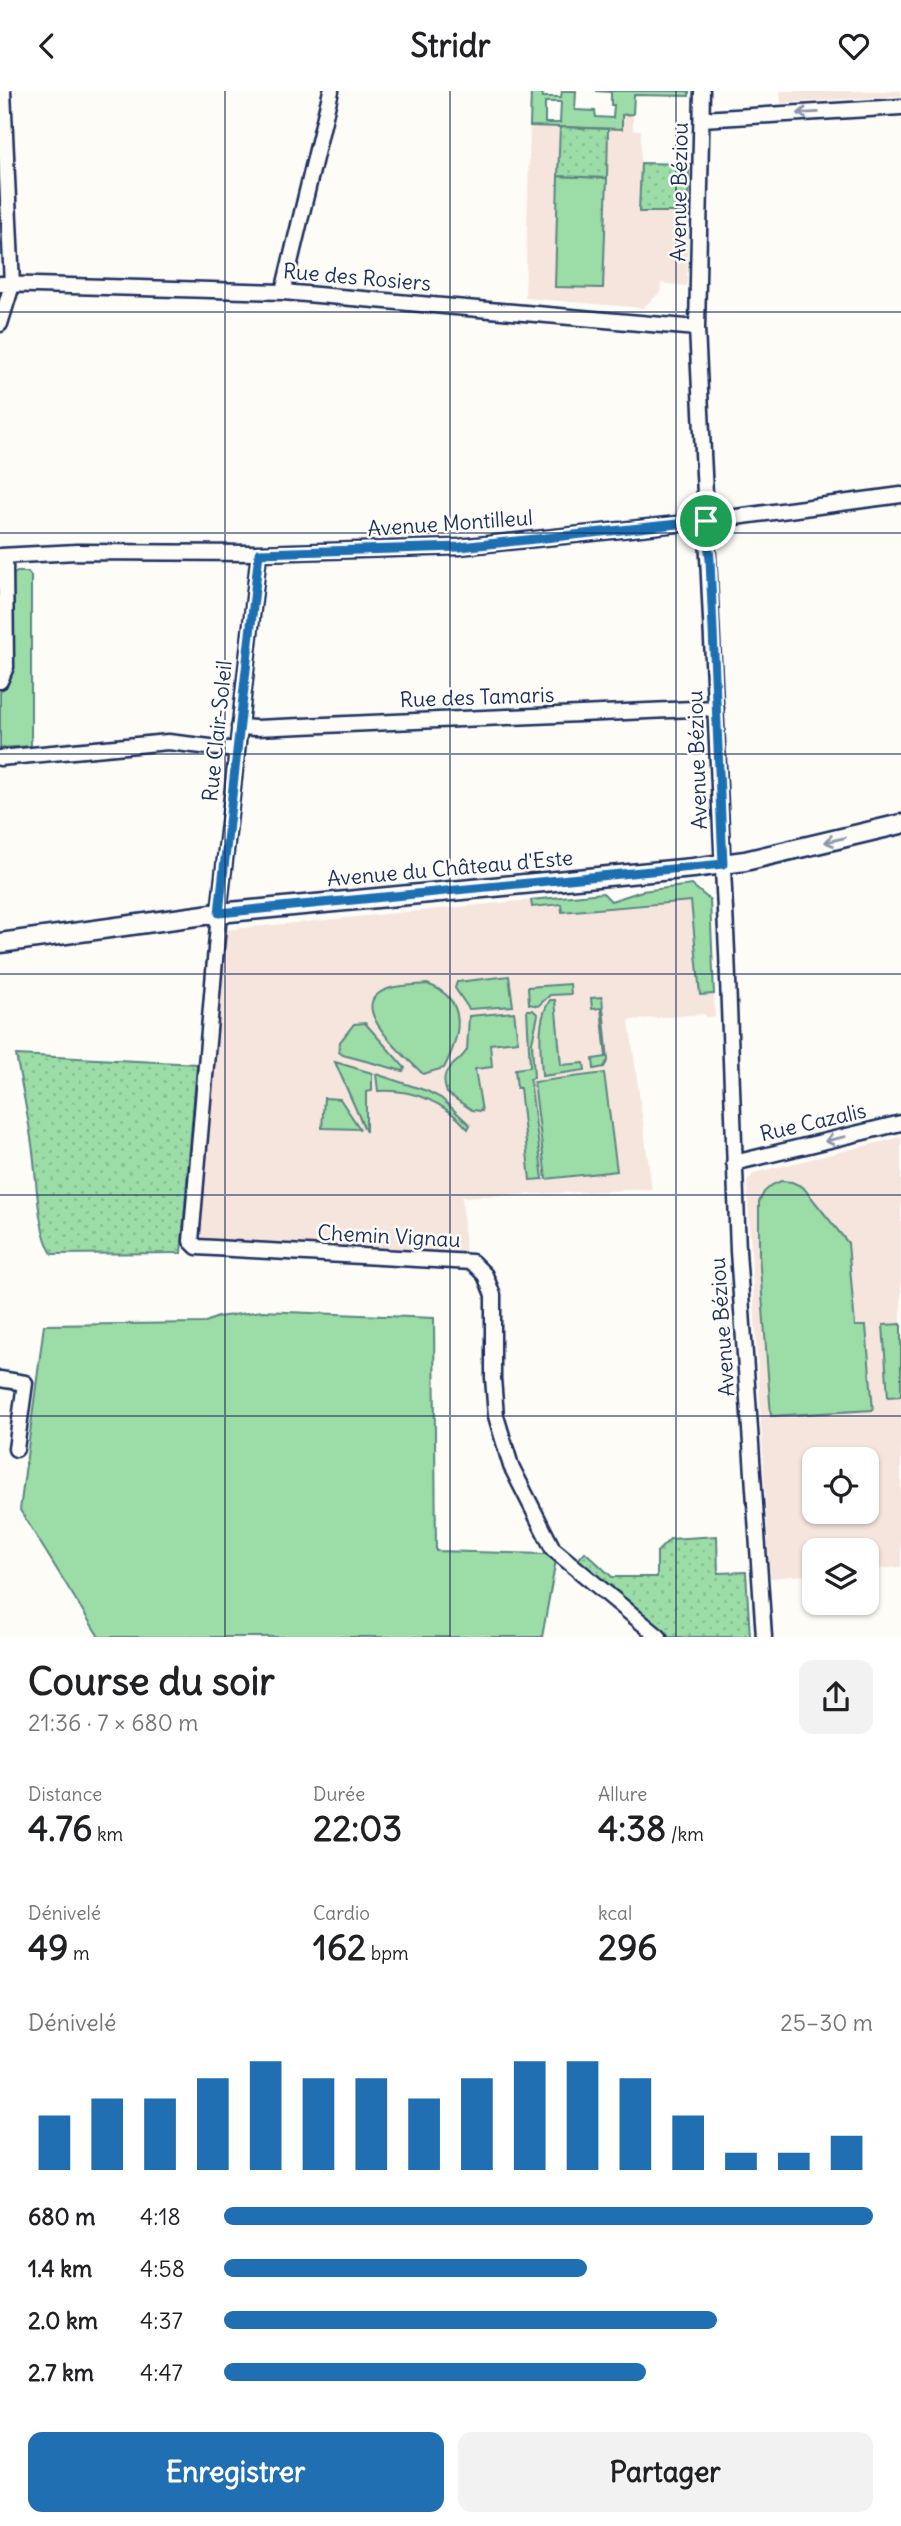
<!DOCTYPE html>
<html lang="fr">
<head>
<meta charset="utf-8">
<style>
	body { margin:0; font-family:Delius,sans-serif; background:#f2f2f2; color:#202124; height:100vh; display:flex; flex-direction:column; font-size:26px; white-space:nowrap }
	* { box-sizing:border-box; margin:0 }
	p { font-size:23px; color:#757577 }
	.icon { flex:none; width:38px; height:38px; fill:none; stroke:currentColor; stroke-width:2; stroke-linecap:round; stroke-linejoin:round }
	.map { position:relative; height:1546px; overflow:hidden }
	.side { display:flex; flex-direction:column; background:#fff; flex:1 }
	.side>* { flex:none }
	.controls { position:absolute; left:802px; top:1356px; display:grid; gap:14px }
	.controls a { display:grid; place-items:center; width:77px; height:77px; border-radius:14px; background:#fff; box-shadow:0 2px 5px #0004; font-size:35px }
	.pin { position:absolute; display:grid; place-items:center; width:60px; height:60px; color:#fff; margin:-30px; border:4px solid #fff; border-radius:50%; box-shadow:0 2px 7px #0007 }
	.round { display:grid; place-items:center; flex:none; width:74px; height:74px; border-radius:14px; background:#f2f2f2 }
	.headline { display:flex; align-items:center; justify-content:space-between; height:119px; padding:0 28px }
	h1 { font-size:38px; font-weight:700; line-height:52px }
	.figures { display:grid; grid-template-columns:repeat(3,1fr); gap:10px; height:119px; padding:7px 28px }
	.figures div { display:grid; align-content:center }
	.figures b { font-size:35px; font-weight:700 }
	.figures small { font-size:19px; font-weight:400 }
	.figures p { font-size:19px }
	.chart { height:196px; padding:14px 28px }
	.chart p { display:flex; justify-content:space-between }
	.chart svg { width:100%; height:126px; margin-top:7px; stroke:#1f6fb2; stroke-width:6 }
	.button { display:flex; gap:14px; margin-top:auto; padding:14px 28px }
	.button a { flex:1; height:80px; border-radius:14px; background:#1f6fb2; color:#fff; font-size:28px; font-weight:700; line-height:80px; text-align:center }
	.button a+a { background:#f2f2f2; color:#202124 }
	ul { padding:0 28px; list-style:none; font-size:23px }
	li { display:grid; grid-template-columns:112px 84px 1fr; align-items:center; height:52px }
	li i { height:18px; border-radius:9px; background:#1f6fb2 }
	header { display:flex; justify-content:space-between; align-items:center; height:91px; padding:0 28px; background:#fff; font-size:32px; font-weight:700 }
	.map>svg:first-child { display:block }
</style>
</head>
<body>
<header><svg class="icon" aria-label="back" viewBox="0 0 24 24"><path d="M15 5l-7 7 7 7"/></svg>Stridr<svg class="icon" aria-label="heart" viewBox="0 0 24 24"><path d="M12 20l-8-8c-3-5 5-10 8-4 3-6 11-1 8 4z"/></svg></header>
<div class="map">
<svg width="901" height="1546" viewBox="0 0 901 1546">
	<defs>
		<pattern id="park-dots" width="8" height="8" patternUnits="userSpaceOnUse" patternTransform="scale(1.75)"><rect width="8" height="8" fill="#9bdca7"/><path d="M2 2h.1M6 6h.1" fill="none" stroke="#85bd92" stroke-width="1.8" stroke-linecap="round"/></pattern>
	</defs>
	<rect width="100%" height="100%" fill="#fdfcf7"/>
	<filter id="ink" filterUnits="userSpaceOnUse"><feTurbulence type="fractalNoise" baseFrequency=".0143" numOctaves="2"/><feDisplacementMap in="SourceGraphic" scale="14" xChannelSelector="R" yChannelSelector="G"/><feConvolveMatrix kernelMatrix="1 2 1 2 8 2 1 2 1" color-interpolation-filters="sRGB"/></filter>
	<g filter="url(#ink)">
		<path fill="#f6e5dd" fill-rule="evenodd" d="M780 0H901V5L781 12Z
			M622 23H633V39H641L640 121H688L687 195 661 192 660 201 643 217 525 207 530 35 621 38Z
			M692 794 710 809 715 926H706L704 923 629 929 652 1098 462 1106 466 1166 206 1151 196 1144 208 1053 223 839 603 802 611 810 642 800Z
			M901 1046V1476L866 1479V1460H814V1483L770 1487 747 1091 754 1082ZM814 1368H866V1421H814Z"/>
		<path fill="#9bdca7" stroke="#5b8682" stroke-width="2" fill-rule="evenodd" d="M531 0H542L543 6H561L562 0H576L575 19 595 20 596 26 613 27 614 14H611V1L596 0H689V5L634 4 633 23 622 24V38L530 35ZM545 11H561L560 32H545Z
			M558 85 607 87 603 197 555 196Z
			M17 481H28L31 485V655L0 657V601L8 587 12 488V484Z
			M692 794 710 809 714 903 700 904 691 810 562 821 561 813 532 816 531 809 603 802 611 810 642 800Z
			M509 885 513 915 469 918 455 897 457 891Z
			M427 893C469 908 461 944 444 977L423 983C410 970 352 921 378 903 391 893 411 895 427 893Z
			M570 893 571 903 550 904 538 915 529 913 528 896Z
			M602 906 608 969 604 976 594 978 593 968 606 966 601 917 592 918 591 907Z
			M550 909H555L561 974 584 972 585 979 542 985C541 961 536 930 550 909Z
			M527 919H533L538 924 532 951 534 987 530 988 543 1088 530 1089 520 997H517L515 978 530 976Z
			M514 921 518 950 490 953 492 976 475 978 482 1020 472 1019 447 1002C437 976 457 976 467 959L469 925Z
			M365 932 405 977 403 980 343 964 339 961 340 951 354 933Z
			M335 971 372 982V1000L366 1001V1041Z
			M604 982 617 1080 546 1088 534 991Z
			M376 983 427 1000 441 1007 470 1034 468 1038C445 1011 413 998 378 1000Z
			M324 1007 340 1008 360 1038 322 1037Z
			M781 1090 792 1091 803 1096 848 1152 855 1235H866L873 1319 771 1325 759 1163V1111L764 1101 772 1094Z
			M262 1220 434 1227 436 1460 545 1463 556 1469 542 1546H99L20 1419 44 1234 203 1232 218 1226Z
			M901 1233V1305L888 1306 883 1234Z"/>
		<path fill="url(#park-dots)" stroke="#5b8682" stroke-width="2" d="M560 36 608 38 607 87 558 85Z
			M641 72 689 73 688 121H639Z
			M16 964 197 973 181 1162 52 1163C37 1138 37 1091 33 1061 29 1029 22 996 16 964Z
			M717 1445 718 1482 746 1481 750 1546H669L576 1471 585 1461 612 1486H657V1461L670 1448Z"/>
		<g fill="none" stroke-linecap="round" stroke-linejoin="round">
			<defs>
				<path id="minor" d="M702 0 697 237 727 861 738 1160 764 1546
					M702 28 901 16
					M0 193 283 201 697 237
					M283 201 331 0
					M0 233 12 194 3 0
					M259 462 219 822 191 1150 197 1156 472 1171 485 1184 493 1204V1287L496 1325 511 1375 553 1458 659 1546
					M0 465 77 461 259 462 459 456 706 430 901 404
					M0 590 6 576 5 465
					M239 636 256 637 716 617
					M0 667 168 651 236 659
					M734 1072 901 1032
					M0 1288 25 1292 16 1358"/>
				<path id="tertiary" d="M0 852 219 822 693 777 745 770 901 733"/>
			</defs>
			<use href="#minor" stroke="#1b2f5e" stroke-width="19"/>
			<use href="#tertiary" stroke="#1b2f5e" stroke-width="23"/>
			<use href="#minor" stroke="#fdfcf7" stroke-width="14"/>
			<use href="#tertiary" stroke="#fdfcf7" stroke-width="18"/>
		</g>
		<defs><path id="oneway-shaft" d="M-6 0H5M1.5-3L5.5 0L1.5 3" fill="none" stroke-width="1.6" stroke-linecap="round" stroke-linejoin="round" transform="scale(1.75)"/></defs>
		<g stroke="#8c96aa">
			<use href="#oneway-shaft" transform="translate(808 22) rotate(177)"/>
			<use href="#oneway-shaft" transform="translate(835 749) rotate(167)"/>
			<use href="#oneway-shaft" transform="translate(835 1048) rotate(167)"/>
		</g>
	</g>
	<g fill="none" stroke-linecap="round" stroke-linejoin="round" filter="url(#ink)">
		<defs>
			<path id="route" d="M706 430 710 469 723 773 219 822 259 462 460 456Z"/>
		</defs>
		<use href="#route" stroke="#fff" stroke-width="14"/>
		<use href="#route" stroke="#1f6fb2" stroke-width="9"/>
	</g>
	<path fill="none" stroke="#1b2f5e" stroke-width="2" stroke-opacity="0.55" d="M225 0V1546M450 0V1546M676 0V1546M0 221H901M0 442H901M0 663H901M0 883H901M0 1104H901M0 1325H901"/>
	<g text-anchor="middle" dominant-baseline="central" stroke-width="5" stroke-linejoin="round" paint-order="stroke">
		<g font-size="21" fill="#1b2f5e" stroke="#fdfcf7">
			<text transform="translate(679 101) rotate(-89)">Avenue Béziou</text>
			<text transform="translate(357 186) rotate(5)">Rue des Rosiers</text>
			<text transform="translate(450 432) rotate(-4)">Avenue Montilleul</text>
			<text transform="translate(477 606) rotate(-2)">Rue des Tamaris</text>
			<text transform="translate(217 640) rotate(-84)">Rue Clair-Soleil</text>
			<text transform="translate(697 669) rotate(-92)">Avenue Béziou</text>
			<text transform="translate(450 777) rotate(-5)">Avenue du Château d'Este</text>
			<text transform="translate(813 1031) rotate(-13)">Rue Cazalis</text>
			<text transform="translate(389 1145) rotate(3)">Chemin Vignau</text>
			<text transform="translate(722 1236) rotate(-94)">Avenue Béziou</text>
		</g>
	</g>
</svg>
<div class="controls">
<a><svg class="icon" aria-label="locate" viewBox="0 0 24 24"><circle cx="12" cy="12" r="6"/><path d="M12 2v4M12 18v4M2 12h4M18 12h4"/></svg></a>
<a><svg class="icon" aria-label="layers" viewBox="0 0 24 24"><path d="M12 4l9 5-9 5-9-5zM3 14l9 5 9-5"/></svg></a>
</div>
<div class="pin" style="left:706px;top:430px;background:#1e9e55"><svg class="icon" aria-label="arrive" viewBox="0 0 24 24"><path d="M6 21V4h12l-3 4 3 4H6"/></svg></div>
</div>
<section class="side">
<div class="headline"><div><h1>Course du soir</h1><p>21:36 · 7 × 680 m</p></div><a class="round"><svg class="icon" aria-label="share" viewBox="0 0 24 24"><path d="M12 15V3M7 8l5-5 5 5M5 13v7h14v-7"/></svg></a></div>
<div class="figures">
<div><p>Distance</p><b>4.76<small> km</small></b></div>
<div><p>Durée</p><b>22:03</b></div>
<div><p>Allure</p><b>4:38<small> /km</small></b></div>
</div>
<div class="figures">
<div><p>Dénivelé</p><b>49<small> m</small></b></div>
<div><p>Cardio</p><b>162<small> bpm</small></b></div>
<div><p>kcal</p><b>296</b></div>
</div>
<div class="chart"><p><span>Dénivelé</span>25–30 m</p>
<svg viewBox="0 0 160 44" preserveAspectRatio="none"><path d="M5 44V25M15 44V19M25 44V19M35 44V12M45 44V6M55 44V12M65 44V12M75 44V19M85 44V12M95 44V6M105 44V6M115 44V12M125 44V25M135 44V38M145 44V38M155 44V32"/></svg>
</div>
<ul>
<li><b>680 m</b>4:18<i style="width:100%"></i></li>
<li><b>1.4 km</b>4:58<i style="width:56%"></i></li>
<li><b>2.0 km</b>4:37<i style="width:76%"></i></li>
<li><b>2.7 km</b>4:47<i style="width:65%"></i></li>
</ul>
<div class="button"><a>Enregistrer</a><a>Partager</a></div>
</section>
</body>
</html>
